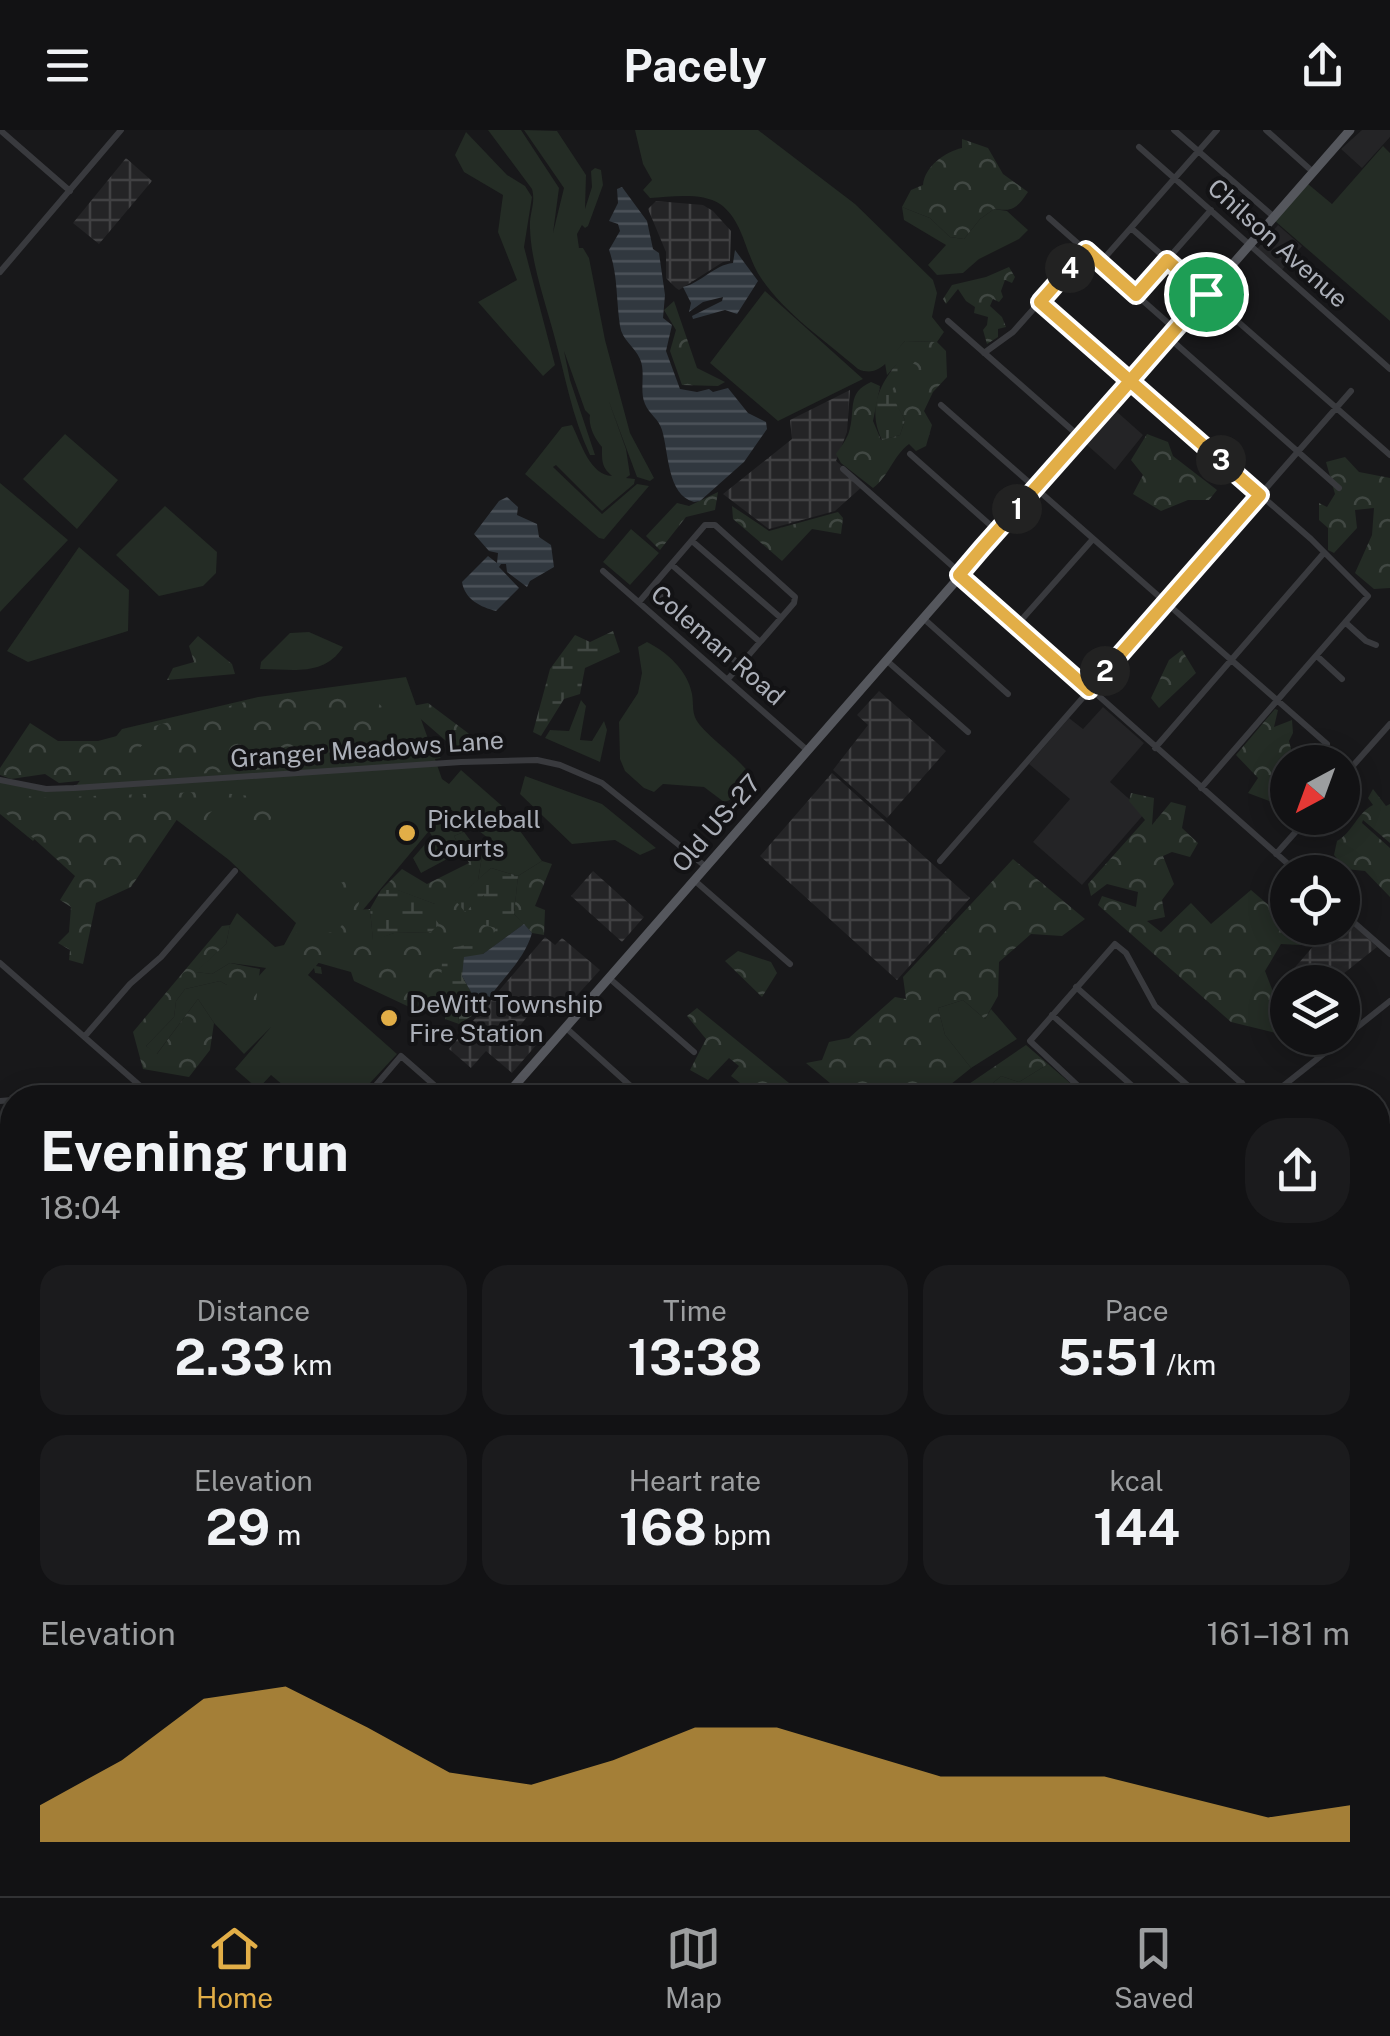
<!DOCTYPE html>
<html lang="en">
<head>
<meta charset="utf-8">
<style>
	body { margin:0; font-family:"Public Sans",sans-serif; background:#1b1b1d; color:#f1f3f6; height:100vh; display:flex; flex-direction:column; font-size:38px; white-space:nowrap }
	* { box-sizing:border-box; margin:0 }
	p { font-size:32px; color:#9c9ea0 }
	.icon { flex:none; width:55px; height:55px; fill:none; stroke:currentColor; stroke-width:2; stroke-linecap:round; stroke-linejoin:round }
	.map { position:relative; flex:1; overflow:hidden }
	.sheet { position:absolute; left:0px; top:955px; width:1390px; height:812px; display:flex; flex-direction:column; background:#121214; border-radius:40px 40px 0 0; box-shadow:0 5px 25px #0003,0 0 0 2px #313234 }
	.sheet>* { flex:none }
	.needle { width:65px; rotate:221deg }
	.fabs { position:absolute; left:1270px; top:615px; display:grid; gap:20px }
	.fabs a { display:grid; place-items:center; width:90px; height:90px; border-radius:50%; background:#121214; box-shadow:0 5px 25px #0003,0 0 0 2px #313234; font-size:50px }
	.pin { position:absolute; display:grid; place-items:center; width:85px; height:85px; color:#fff; margin:-42px; border:5px solid #fff; border-radius:50%; box-shadow:0 2px 10px #0007 }
	.km { position:absolute; width:50px; height:50px; margin:-25px; border-radius:50%; background:#222; color:#fff; font-size:28px; line-height:50px; text-align:center }
	.round { display:grid; place-items:center; flex:none; width:105px; height:105px; border-radius:40px; background:#1b1b1d }
	.head { display:flex; align-items:center; justify-content:space-between; height:170px; padding:0 40px }
	h1 { font-size:55px; font-weight:700; line-height:75px }
	.stats { display:grid; grid-template-columns:repeat(3,1fr); gap:15px; height:170px; padding:10px 40px }
	.stats div { display:grid; align-content:center; border-radius:25px; background:#1b1b1d; text-align:center }
	.stats b { font-size:50px; font-weight:700 }
	.stats small { font-size:28px; font-weight:400 }
	.stats p { font-size:28px }
	.chart { height:280px; padding:20px 40px }
	.chart p { display:flex; justify-content:space-between }
	.chart svg { width:100%; height:180px; margin-top:10px; fill:#e2ae47; opacity:.7 }
	header { display:flex; justify-content:space-between; align-items:center; height:130px; padding:0 40px; background:#121214; font-size:45px; font-weight:700 }
	.tabs { display:flex; justify-content:space-around; align-items:center; height:140px; border-top:2px solid #313234; background:#121214; font-size:28px; color:#9c9ea0 }
	.tabs a { display:grid; justify-items:center; gap:5px }
	.tabs .current { color:#e2ae47 }
	.map>svg:first-child { display:block }
</style>
</head>
<body>
<header><svg class="icon" aria-label="menu" viewBox="0 0 24 24"><path d="M4 6h16M4 12h16M4 18h16"/></svg>Pacely<svg class="icon" aria-label="share" viewBox="0 0 24 24"><path d="M12 15V3M7 8l5-5 5 5M5 13v7h14v-7"/></svg></header>
<div class="map">
<svg width="1390" height="1766" viewBox="0 0 1390 1766">
	<defs>
		<pattern id="industrial-grid" width="8" height="8" patternUnits="userSpaceOnUse" patternTransform="scale(2.5)"><rect width="8" height="8" fill="#242426"/><path d="M0 4h8M4 0v8" fill="none" stroke="#414143"/></pattern>
		<pattern id="forest-crowns" width="20" height="18" patternUnits="userSpaceOnUse" patternTransform="scale(2.5)"><rect width="20" height="18" fill="#242c25"/><path d="M2 6a3 3 0 1 1 6 0M12 15a3 3 0 1 1 6 0" fill="none" stroke="#414843"/></pattern>
		<pattern id="wetland-marsh" width="20" height="14" patternUnits="userSpaceOnUse" patternTransform="scale(2.5)"><rect width="20" height="14" fill="#242c25"/><path d="M1 5h8M5 5V1M11 12h8M15 12V8" fill="none" stroke="#414843"/></pattern>
		<pattern id="water-rules" width="6" height="5" patternUnits="userSpaceOnUse" patternTransform="scale(2.5)"><rect width="6" height="5" fill="#31383f"/><path d="M0 2.5h6" fill="none" stroke="#4c5259"/></pattern>
	</defs>
	<rect width="100%" height="100%" fill="#18181a"/>
	<path fill="#242426" d="M1362 0H1390V7L1362 38 1341 19Z
		M1278 95 1302 116 1282 140 1257 119Z
		M1115 280 1143 305 1115 340 1085 313Z
		M1103 577 1144 613 1110 652 1145 683 1082 755 1033 712 1070 669 1029 634 1069 588 1083 599Z"/>
	<path fill="url(#industrial-grid)" d="M126 28 152 51 99 114 73 93Z
		M656 71 703 75 713 81 731 101 730 131 723 132 679 160 676 158 666 148V122L648 79Z
		M850 260 847 302 836 331 864 355 835 381 769 399 723 364 792 309 790 290Z
		M879 561 946 621 887 688 833 640 868 595 857 585Z
		M832 643 970 768 897 850 760 726Z
		M593 741 644 787 622 812 571 766Z
		M1343 786 1377 817 1333 852H1288L1287 879 1271 865 1316 813 1309 805 1315 798H1342Z
		M545 807 555 815 562 808 600 840 571 872 566 868 548 887 535 877 519 897 538 913 512 943 486 921 471 938 449 919Z"/>
	<path fill="#242c25" d="M488 0H521L559 58 553 103 564 58 524 0 557 1 586 45 585 79 592 57 591 41 595 38 601 40 603 55 588 96 585 98 582 95 577 104 579 118H583L589 128 605 210 630 303 654 348 650 351 637 347 608 269 626 319 630 345 626 348 635 349 634 354 602 381 556 335 553 337 602 384 637 354 649 356 604 409 599 408 525 344 562 297 572 295C581 313 590 345 612 346 601 337 602 330 602 317 595 309 588 296 590 285L585 280 564 221 570 250 595 325H590C572 287 565 245 554 205 545 171 531 133 530 98 529 84 536 73 532 59Z
		M635 0H758L855 74 933 150 937 163 932 187 944 202 937 212 905 211C891 227 880 249 858 239 826 211 785 184 761 148 745 125 744 91 720 74 701 62 671 67 650 68L643 60 652 50 643 34Z
		M466 2 507 45 525 56 532 67 524 117 555 235 543 246 478 172 517 150 498 102 503 65 464 42 455 25Z
		M1383 16 1390 23V191L1275 91 1308 54 1332 74Z
		M902 77 930 88 950 107 964 109 980 89 994 79 1007 81 1028 100 1019 109 979 129 963 143 937 145 928 135 946 115 904 90Z
		M765 161 863 249 778 291 710 233Z
		M65 304 118 350 77 399 23 349Z
		M0 353 68 410 0 482Z
		M165 376 217 422 216 443 203 456 159 466 116 425Z
		M631 399 659 423 630 455 603 432Z
		M79 417 129 460 128 501 28 532 7 521Z
		M309 502 343 517C324 547 292 539 260 539L261 532 290 503Z
		M647 512C667 522 688 541 692 564 694 575 691 584 699 594 714 612 734 624 749 643 746 656 737 669 724 672L704 657 663 654 654 662 644 658 625 641 620 629 619 592 638 563 642 543 638 517Z
		M406 547 432 620 441 628 435 629 442 649 449 654 461 640 501 675 542 731 518 746 491 738 478 750 482 726 492 711 449 678 444 684 464 702 454 706 462 721 421 743 413 728 432 706 429 701 316 836 321 837 322 844 315 843 314 838 308 845 397 924 357 967H297L271 945 258 959 235 939 271 897 244 924 214 893 198 869 156 925 146 916 174 887 176 871 185 859 220 851 227 855 238 869 266 838 230 833 212 844 195 842 226 814 230 795 237 783 275 817 284 815 296 793 229 730 153 672 57 682 33 711 0 684V650L21 656 74 658 122 599 258 567Z
		M581 570 586 576 580 610 592 611 604 591 607 600 600 632 545 608 550 600 569 601Z
		M525 646 602 674 656 718 640 725 615 710 572 714 520 664Z
		M963 870 985 889 991 879 1017 909 971 938 945 905 938 878Z
		M1048 934 1070 953 1051 967 978 966 1001 946 1019 952Z
		M1390 1369V1514L1386 1519 1378 1511V1386Z
		M1386 1701 1390 1714V1766H1243L1230 1759V1755H1378V1704Z
		M880 1755H1002L994 1766H875Z"/>
	<path fill="url(#forest-crowns)" d="M962 9 988 18 1003 44 1028 62C1018 77 1013 82 994 79L980 89 964 109 950 107 930 88 902 77 911 60 923 55C925 36 945 22 962 18Z
		M1009 137 1015 147 1012 153 1005 150 1001 161 1003 167 999 172 993 169 990 176 1002 187 1006 197 998 199V207L987 214 983 200 987 195 988 187 974 183 975 177 966 171 958 159 946 174 943 169 952 155 986 147Z
		M674 171 697 238 725 252 718 256 682 255 670 221 676 200 664 180Z
		M905 211 937 212 946 221 947 247 933 262 924 281 932 295 926 316 916 321 909 314C893 326 889 346 873 358L841 333 836 324C840 318 847 309 849 302 856 280 846 263 871 252L880 256 873 291 881 310 900 305 905 290 889 262 904 226 887 245 885 233Z
		M1147 304 1168 312 1173 326 1217 360 1209 370H1188L1161 381 1133 364 1143 345 1131 330Z
		M1345 327 1359 342 1390 348V458L1374 459 1355 443 1372 405 1374 378 1355 380 1357 398 1334 423 1328 420V398L1319 390V373L1327 377 1335 364 1326 332Z
		M718 362 715 380 686 387 660 420 646 406 677 373 689 376Z
		M732 376 769 401 838 382 843 388 841 404 812 399 782 431 733 389Z
		M198 506 232 534 235 544 167 550 173 538 194 532 189 516Z
		M1182 520 1196 543 1159 578 1151 568 1169 530Z
		M335 560 370 566 403 595 397 613H389L376 601H357L344 610 341 634 152 647 167 621 147 610 129 629 135 645 59 653 45 644 11 649 0 645V638L30 593 58 611H98L260 568Z
		M428 573 476 609 461 624 407 577Z
		M1275 579 1278 580 1274 597 1292 590 1293 603 1289 611 1294 631 1312 623 1316 632H1288L1287 667 1280 675 1248 663 1258 648 1236 625Z
		M219 657 223 663 258 667 275 675 263 714 248 715V684L220 673 208 685 207 704 194 697V685H180L131 757 96 773 83 834 69 830 70 820 58 813 69 802 71 777 60 770 75 746 0 678V659L37 668 200 662Z
		M1373 659 1386 676 1390 674V713L1363 690 1362 693 1390 718V767L1365 741 1346 739 1334 725 1337 711C1353 702 1357 683 1373 675L1368 668Z
		M1131 663 1154 668 1152 695 1171 672 1186 676 1182 698 1198 713 1190 727 1172 722 1163 726 1174 754 1162 770 1165 787 1147 791 1161 802 1191 773 1211 794 1251 760 1272 778 1287 764 1288 798H1302L1301 815 1281 814 1265 841 1283 888 1280 904 1231 892 1098 775 1102 766 1136 777 1138 762 1107 754 1091 766 1088 754 1145 690 1129 671Z
		M464 702 482 726 478 750 455 771 485 764V774L497 798 491 812 454 817 459 894 445 889 446 873 429 870 420 882 354 851 351 842 287 824 288 814 301 796 277 769 286 759 297 761 291 768 297 779 321 803 336 802 349 787 347 766 334 764 335 755 346 751 359 756 379 728 383 736 372 747V758L360 769 357 780 370 779 373 810 394 803 431 802 435 774 397 760H381L402 739 427 754 469 733 454 706Z
		M1013 729 1085 789 1062 806 1031 804 999 832 998 866 985 889 963 870 938 878 945 905 971 938 935 967 848 968 806 933 822 930 829 912 849 908 895 867 906 869 903 847Z
		M542 731 552 734 535 776 545 780 544 805 532 803 514 784 518 746Z
		M230 795 226 814 196 842 212 844 230 833 260 839 255 880 235 883 222 867 227 855 220 851 185 859 176 871 174 887 146 916 157 924 198 869 214 893 210 920 189 947 143 939 133 902 222 796Z
		M738 821 771 832 777 843 762 867 725 831Z
		M697 878 805 966 807 967H758L731 946 739 936 729 928 708 950 690 940 706 909 687 886Z
		M1026 915 1048 934 1019 952 1001 946 978 966 963 958Z
		M0 1605 12 1613V1716L0 1724Z
		M31 1755H130L131 1766H19Z
		M357 1755H663L649 1766H369Z"/>
	<path fill="url(#wetland-marsh)" d="M904 225 917 229 890 262 905 290 900 305 882 310C866 277 881 251 904 225Z
		M613 501 620 522 585 538 580 564 564 569 541 606 533 602 550 539 575 505 590 512Z
		M491 738 518 746 514 784 524 794 483 824 462 846 481 880 459 894V868L441 854 442 832 454 817 491 811 496 798 474 792 485 774 484 765 465 782 455 770Z
		M381 760H398L435 774V789L439 794 431 802 394 803 373 811 370 779Z"/>
	<path fill="url(#water-rules)" d="M622 57 647 91 653 119 659 123 665 165 663 188 672 195 666 221 680 259 697 262 709 259 713 262 728 258 748 283 766 292 767 299 744 332 700 371 694 372C667 365 669 323 662 300 659 289 649 284 645 274 639 260 646 242 640 229 635 217 622 210 620 196 616 170 618 144 609 120L620 101 618 94 609 91 618 73 617 59Z
		M735 120 758 151 737 184 725 180 693 189 692 186 722 171 723 167 703 172 689 182 691 173 683 157C701 153 714 135 733 133Z
		M507 367 518 377 517 385 537 394 539 407 551 415 554 437 530 451 527 457 507 442 506 434H501L499 437 519 458 496 481C481 477 465 470 462 452L488 426 497 433 498 423 489 421 474 404 499 371Z
		M524 794 532 803C523 834 497 852 481 880L462 846 464 827 483 824Z"/>
	<g fill="none" stroke-linecap="round" stroke-linejoin="round">
		<path stroke="#31383f" stroke-width="2.5" d="M1378 1448 1390 1439
			M0 1742 12 1732
			M353 1755 365 1766
			M867 1766 871 1755"/>
		<path stroke="#393a3e" stroke-width="6" d="M0 0 70 61
			M1174 0 1274 87
			M1266 0 1313 42
			M1139 17 1390 239
			M1049 88 1175 199
			M1131 98 1390 325
			M1100 133 1217 0
			M0 142 121 0
			M1136 165 1211 80
			M1040 172 1311 409 1368 466 1201 658
			M948 191 1080 307
			M1168 207 1339 358
			M984 223 1013 202 1086 120
			M941 275 1327 614
			M910 324 997 401
			M843 339 1297 742
			M692 411 781 488
			M672 435 760 512
			M603 441 807 620
			M651 458 740 535
			M639 472 705 395H715L795 467 794 473 728 549
			M923 488 1008 564
			M1346 493 1366 511 1376 515
			M1016 496 1093 409
			M1317 526 1342 549
			M886 530 968 602
			M1155 618 1323 424
			M1342 648 1390 594
			M0 650 46 659 74 658 461 632 537 630 560 635 602 653 705 736
			M1276 724 1308 688
			M940 731 1351 261
			M694 750 790 834
			M1342 782 1390 824
			M0 833 154 968
			M609 848 694 922
			M1076 857 1202 968
			M1052 885 1146 968
			M565 897 644 968
			M85 906 130 854 161 827 235 741
			M817 961 824 968
			M365 968 401 926 449 968
			M1091 968 1030 911 1115 814 1126 823 1155 876 1258 968
			M1214 968 1242 953
			M1268 968 1390 871
			M0 971 12 970
			M0 1057 12 1045
			M0 1128 12 1117
			M1378 1142 1390 1153
			M0 1261 12 1246
			M1378 1283 1390 1269
			M0 1331 12 1341
			M0 1374 12 1360
			M1378 1375 1390 1360
			M0 1446 12 1457
			M1378 1651 1390 1679
			M1050 1755 1063 1766
			M738 1766 742 1755"/>
		<path stroke="#55575d" stroke-width="9" d="M504 968 1350 0
			M0 1551 12 1537"/>
	</g>
	<g fill="none" stroke-linecap="round" stroke-linejoin="round">
		<defs>
			<path id="route" d="M1206 164C1181 193 1155 222 1130 251L1124 258 982 418 959 445 1089 560 1260 365 1040 172 1086 120 1136 165 1167 130 1206 164"/>
		</defs>
		<use href="#route" stroke="#fff" stroke-width="20"/>
		<use href="#route" stroke="#e2ae47" stroke-width="12"/>
	</g>
	<g fill="#e2ae47" stroke="#131315" stroke-width="4">
		<circle cx="407" cy="703" r="10"/>
		<circle cx="389" cy="888" r="10"/>
	</g>
	<g text-anchor="middle" dominant-baseline="central" stroke-width="8" stroke-linejoin="round" paint-order="stroke">
		<g font-size="25" fill="#abafb8" stroke="#131315">
			<text transform="translate(1278 113) rotate(42)">Chilson Avenue</text>
			<text transform="translate(718 515) rotate(41)">Coleman Road</text>
			<text transform="translate(367 619) rotate(-4)">Granger Meadows Lane</text>
			<text transform="translate(716 693) rotate(-49)">Old US-27</text>
		</g>
		<g font-size="25" fill="#abafb8" stroke="#131315" text-anchor="start">
			<text x="427" y="689">Pickleball<tspan x="427" dy="29">Courts</tspan></text>
			<text x="409" y="874">DeWitt Township<tspan x="409" dy="29">Fire Station</tspan></text>
		</g>
	</g>
</svg>
<div class="fabs">
<a><svg class="needle" viewBox="-14 -14 28 28"><path d="M0-13l5 13h-10z" fill="#e53935"/><path d="M0 13l5-13h-10z" fill="#9c9ea0"/></svg></a>
<a><svg class="icon" aria-label="locate" viewBox="0 0 24 24"><circle cx="12" cy="12" r="6"/><path d="M12 2v4M12 18v4M2 12h4M18 12h4"/></svg></a>
<a><svg class="icon" aria-label="layers" viewBox="0 0 24 24"><path d="M12 4l9 5-9 5-9-5zM3 14l9 5 9-5"/></svg></a>
</div>
<div class="pin" style="left:1206px;top:164px;background:#1e9e55"><svg class="icon" aria-label="arrive" viewBox="0 0 24 24"><path d="M6 21V4h12l-3 4 3 4H6"/></svg></div>
<b class="km" style="left:1017px;top:379px">1</b>
<b class="km" style="left:1105px;top:541px">2</b>
<b class="km" style="left:1221px;top:330px">3</b>
<b class="km" style="left:1070px;top:138px">4</b>
<section class="sheet">
<div class="head"><div><h1>Evening run</h1><p>18:04</p></div><a class="round"><svg class="icon" aria-label="share" viewBox="0 0 24 24"><path d="M12 15V3M7 8l5-5 5 5M5 13v7h14v-7"/></svg></a></div>
<div class="stats">
<div><p>Distance</p><b>2.33<small> km</small></b></div>
<div><p>Time</p><b>13:38</b></div>
<div><p>Pace</p><b>5:51<small> /km</small></b></div>
</div>
<div class="stats">
<div><p>Elevation</p><b>29<small> m</small></b></div>
<div><p>Heart rate</p><b>168<small> bpm</small></b></div>
<div><p>kcal</p><b>144</b></div>
</div>
<div class="chart"><p><span>Elevation</span>161–181 m</p>
<svg viewBox="0 0 160 44" preserveAspectRatio="none"><path d="M0 44V35L10 24L20 9L30 6L40 16L50 27L60 30L70 24L80 16L90 16L100 22L110 28L120 28L130 28L140 33L150 38L160 35V44z"/></svg>
</div>
</section>
</div>
<nav class="tabs">
<a class="current"><svg class="icon" aria-label="home" viewBox="0 0 24 24"><path d="M3 11l9-7 9 7M6 9v11h12V9"/></svg>Home</a>
<a><svg class="icon" aria-label="map" viewBox="0 0 24 24"><path d="M3 6l6-2 6 2 6-2v14l-6 2-6-2-6 2zM9 4v14M15 6v14"/></svg>Map</a>
<a><svg class="icon" aria-label="saved" viewBox="0 0 24 24"><path d="M7 4h10v16l-5-4-5 4z"/></svg>Saved</a>
</nav>
</body>
</html>
